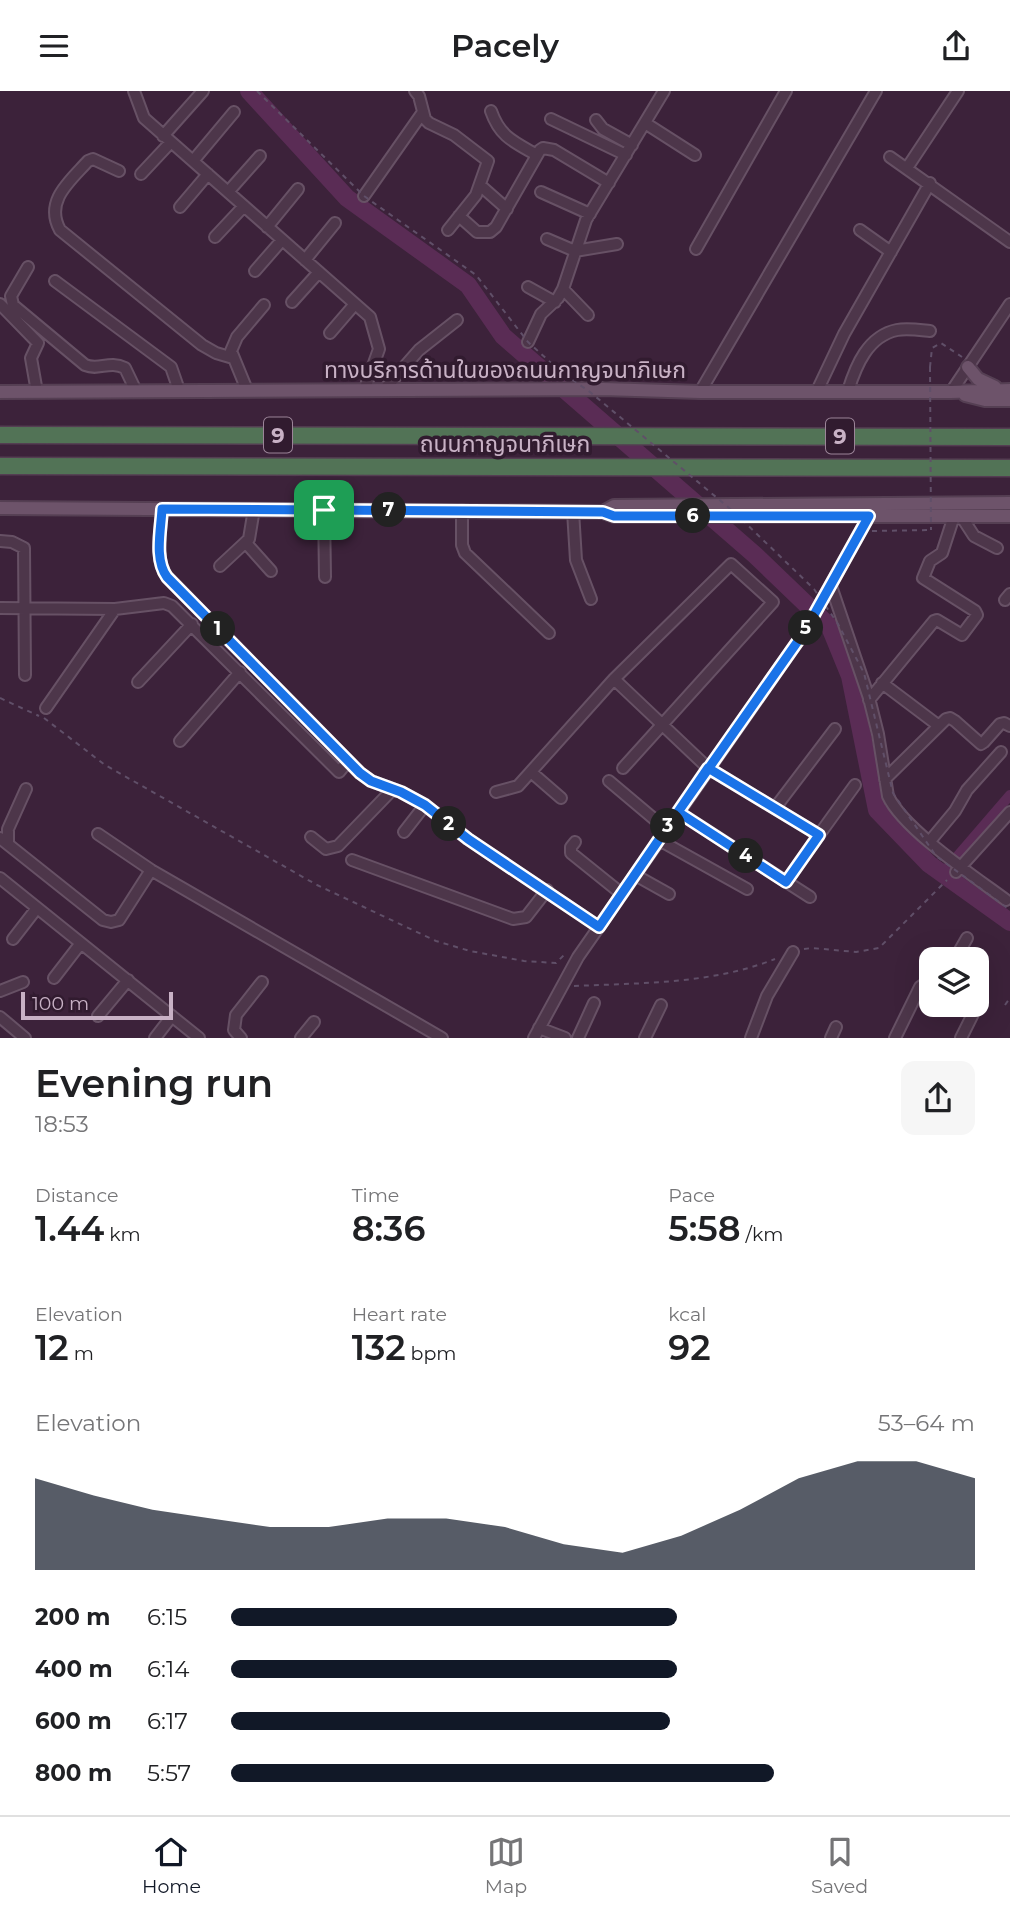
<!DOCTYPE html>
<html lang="en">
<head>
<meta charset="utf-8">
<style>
	body { margin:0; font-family:Montserrat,"Noto Sans Thai",sans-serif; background:#f6f6f6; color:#202124; height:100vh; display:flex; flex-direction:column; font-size:26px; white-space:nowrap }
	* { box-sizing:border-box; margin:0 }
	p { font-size:23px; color:#757577 }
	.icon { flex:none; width:38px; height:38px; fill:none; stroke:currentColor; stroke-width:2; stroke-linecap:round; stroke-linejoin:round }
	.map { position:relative; height:947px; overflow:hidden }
	.drawer { display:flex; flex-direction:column; background:#fff; flex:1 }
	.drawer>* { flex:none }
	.controls { position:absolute; left:919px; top:856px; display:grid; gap:14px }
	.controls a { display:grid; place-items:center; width:70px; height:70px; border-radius:14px; background:#fff; box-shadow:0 7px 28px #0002; font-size:35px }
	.scale { position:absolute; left:21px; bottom:18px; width:152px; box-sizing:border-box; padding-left:7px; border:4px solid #c8b1c5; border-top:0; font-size:19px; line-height:24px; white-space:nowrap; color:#c8b1c5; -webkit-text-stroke:5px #311b2f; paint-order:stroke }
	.pin { position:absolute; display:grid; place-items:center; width:60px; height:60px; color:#fff; margin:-30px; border-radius:14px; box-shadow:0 4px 10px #0006 }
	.km { position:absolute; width:35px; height:35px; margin:-18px; border-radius:50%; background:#222; color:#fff; font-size:19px; line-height:35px; text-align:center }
	.round { display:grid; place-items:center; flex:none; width:74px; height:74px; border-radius:14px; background:#f6f6f6 }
	.head { display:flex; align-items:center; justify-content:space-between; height:119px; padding:0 35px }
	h1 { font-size:38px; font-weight:600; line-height:52px }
	.stats { display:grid; grid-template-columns:repeat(3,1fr); gap:10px; height:119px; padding:7px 35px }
	.stats div { display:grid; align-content:center }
	.stats b { font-size:35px; font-weight:600 }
	.stats small { font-size:19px; font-weight:400 }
	.stats p { font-size:19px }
	.chart { height:196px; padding:14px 35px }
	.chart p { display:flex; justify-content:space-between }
	.chart svg { width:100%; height:126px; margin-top:7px; fill:#111827; opacity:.7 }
	ul { padding:0 35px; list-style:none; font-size:23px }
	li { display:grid; grid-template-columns:112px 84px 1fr; align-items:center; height:52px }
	li i { height:18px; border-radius:9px; background:#111827 }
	header { display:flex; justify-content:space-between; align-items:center; height:91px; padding:0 35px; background:#fff; font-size:32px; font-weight:600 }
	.dock { display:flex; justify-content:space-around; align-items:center; height:98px; border-top:2px solid #e0e0e0; background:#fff; font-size:19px; color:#757577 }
	.dock a { display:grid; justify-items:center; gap:4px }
	.dock .current { color:#111827 }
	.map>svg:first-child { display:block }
</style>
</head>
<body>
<header><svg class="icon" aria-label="menu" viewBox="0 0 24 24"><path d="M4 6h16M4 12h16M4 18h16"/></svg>Pacely<svg class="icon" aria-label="share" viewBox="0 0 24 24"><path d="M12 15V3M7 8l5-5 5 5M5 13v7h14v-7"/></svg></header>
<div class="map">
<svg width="1010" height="947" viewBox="0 0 1010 947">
	<rect width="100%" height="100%" fill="#3c223a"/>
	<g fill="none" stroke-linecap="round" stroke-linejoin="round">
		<path stroke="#5a2c55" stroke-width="10" d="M942 783 1010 704"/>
		<path stroke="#5a2c55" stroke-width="18" d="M249 0 347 107 468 194 503 245 755 464 830 536 850 585 877 719 929 773 1010 831"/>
		<defs>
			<path id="minor" d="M134 0 144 27 370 226 379 258 364 300
				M415 0 419 5 425 28 429 32 454 44 488 70 476 104 448 139
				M491 20C500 46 514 51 537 64
				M551 28 626 64
				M596 29 603 38 632 54
				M645 32 695 64
				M163 45 203 0
				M890 66 1010 151
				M193 70 234 21
				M907 77 958 0
				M119 80 93 68 88 70C70 90 44 110 60 139L202 254 216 262 233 267
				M141 83 171 51
				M481 95 507 118
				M228 101 260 65
				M541 101 590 123
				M364 105 423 21
				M180 116 208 83
				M459 125 477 141H490L496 136 540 59 543 57 554 59 609 92
				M267 136 298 98
				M860 139 891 161
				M215 146 244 115
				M547 148 575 160 617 153
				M696 158 786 0
				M305 169 335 132
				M28 176 11 205 13 214 85 274C99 280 109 269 125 277L136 300
				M255 180 282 149
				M55 190 171 276 179 299
				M528 196 555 211
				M563 198 588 224
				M292 211 319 181
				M0 213 38 252 31 267 37 301
				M330 242 355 213
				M528 251 541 223 558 207 563 198 586 129 664 0
				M247 299 231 260 237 246 264 214
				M384 299 419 259 457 229
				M817 300 844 243 930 92
				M848 300C856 274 868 245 897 239 907 237 920 239 930 240
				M700 301 876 0
				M951 301 1010 213
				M162 418C161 440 154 468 167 486L360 682 371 690 401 701 425 714 468 748 599 836
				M324 419 325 486
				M462 419V454L465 462 549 542
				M573 420 576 469 591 508
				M961 425 974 445 997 457
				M0 450 12 451 24 457 25 584
				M246 452 271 480
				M220 475 249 448 254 418
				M831 495 869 607 878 643 888 705C903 738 975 786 1006 809
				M1005 509 1010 503
				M0 517 115 518 164 512 172 515 339 681 348 670
				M614 588 708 677 819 744 855 694
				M138 591 192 533
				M882 592 939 635
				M869 609 934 530 937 529 962 544 977 524 975 520 923 487 930 470 942 462 954 425
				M46 617 115 518
				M180 650 240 581
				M531 681 561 707
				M885 688 946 628 950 627 955 630 981 653 984 651 1000 633 1004 632 1010 635
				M609 690 666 738
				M496 701 518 695 614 588 731 473 773 511 623 677
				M775 717 835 638
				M678 721 810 806
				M404 741 425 714
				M98 743 151 779 442 947
				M311 746 326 758 338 755 393 698
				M0 747 103 829 111 831 119 829 151 779
				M659 749 747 798
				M930 750 955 720 967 699 1001 661
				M575 751 571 756V762L622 803
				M8 753V738L26 698
				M352 769 513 828 526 826 547 799
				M956 781 1010 721
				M635 784 669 803
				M0 787 199 947
				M786 791 819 744
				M13 848 37 817
				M955 868 967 847
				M54 887 81 852
				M0 900 23 891
				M98 925 128 889
				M0 926 25 947
				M539 937 565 947
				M155 947 172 925
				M241 947 234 939 236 924 262 891
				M301 947 314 931
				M534 947 578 866 805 540 869 425
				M578 947 594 912
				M645 947 661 914
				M751 947 767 905 793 861
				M831 947 836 936
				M895 947 920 896 931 889
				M961 947 978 913"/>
			<path id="major" d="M968 276 978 288 995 296
				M0 301 603 298 700 301H951L1010 299
				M965 304 985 309H1010
				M0 417 603 421 614 425H1010
				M603 421 614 415 1010 412"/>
			<path id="highway" d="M0 344 1010 346
				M0 375 1010 377"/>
		</defs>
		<use href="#minor" stroke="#675165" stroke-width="14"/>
		<use href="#major" stroke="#553f53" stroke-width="16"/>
		<use href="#highway" stroke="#543e52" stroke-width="19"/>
		<path stroke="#604f68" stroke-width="2" stroke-dasharray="5 5" stroke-linecap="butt" d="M930 276 932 257 941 252 962 266
			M872 440 931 439
			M0 607 39 625
			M44 627 105 674 317 794 436 850 470 860 524 870 556 872 564 864H568
			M804 858 812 857 856 861 879 857 947 789
			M574 895C641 892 712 893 775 868
			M1005 914 1010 907"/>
		<use href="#minor" stroke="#4d364a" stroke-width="10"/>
		<use href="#major" stroke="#6d536a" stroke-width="12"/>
		<use href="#highway" stroke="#527356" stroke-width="16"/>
		<path stroke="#604f68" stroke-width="2" stroke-dasharray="5 5" stroke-linecap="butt" d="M257 0 364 105 476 184 528 251 560 280 590 301 734 421 814 498 838 533 864 582 893 702 936 765 1010 819
			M930 276 931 439"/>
	</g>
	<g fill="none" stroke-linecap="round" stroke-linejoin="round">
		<defs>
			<path id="route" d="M324 419 162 418C161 439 154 468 167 486L360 682 371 690 401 701 425 714 468 748 599 836 708 677 819 744 786 791 678 721 805 540 869 425H614L603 421 324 419"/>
		</defs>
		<use href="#route" stroke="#fff" stroke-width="14"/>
		<use href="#route" stroke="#1a73e8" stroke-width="9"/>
	</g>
	<g text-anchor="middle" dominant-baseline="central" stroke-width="7" stroke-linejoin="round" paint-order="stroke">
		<g fill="#311b2f" stroke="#9b8498" stroke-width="2">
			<rect x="264" y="326.5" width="28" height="35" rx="5"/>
			<rect x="826" y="327.5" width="28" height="35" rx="5"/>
		</g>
		<g font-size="21" font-weight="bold" fill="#c8b1c5">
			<text x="278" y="344">9</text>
			<text x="840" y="345">9</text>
		</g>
		<g font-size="23" fill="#c8b1c5" stroke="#311b2f">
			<text x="505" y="279">ทางบริการด้านในของถนนกาญจนาภิเษก</text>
			<text x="505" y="353">ถนนกาญจนาภิเษก</text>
		</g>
	</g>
</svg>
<div class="controls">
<a><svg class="icon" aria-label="layers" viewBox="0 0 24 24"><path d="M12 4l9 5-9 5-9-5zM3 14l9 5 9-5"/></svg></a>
</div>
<div class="scale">100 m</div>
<div class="pin" style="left:324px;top:419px;background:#1e9e55"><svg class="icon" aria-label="arrive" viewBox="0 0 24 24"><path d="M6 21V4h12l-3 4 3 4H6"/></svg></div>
<b class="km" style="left:218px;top:538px">1</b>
<b class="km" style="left:449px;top:733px">2</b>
<b class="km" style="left:668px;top:735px">3</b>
<b class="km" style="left:746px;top:765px">4</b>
<b class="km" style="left:806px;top:537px">5</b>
<b class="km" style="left:693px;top:425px">6</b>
<b class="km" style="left:389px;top:419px">7</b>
</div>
<section class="drawer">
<div class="head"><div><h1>Evening run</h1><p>18:53</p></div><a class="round"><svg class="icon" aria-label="share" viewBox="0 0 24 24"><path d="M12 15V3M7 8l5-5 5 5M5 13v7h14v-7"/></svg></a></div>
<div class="stats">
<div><p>Distance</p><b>1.44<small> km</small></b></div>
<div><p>Time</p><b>8:36</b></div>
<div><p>Pace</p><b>5:58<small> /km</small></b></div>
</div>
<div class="stats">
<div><p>Elevation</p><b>12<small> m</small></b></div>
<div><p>Heart rate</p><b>132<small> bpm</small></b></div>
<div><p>kcal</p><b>92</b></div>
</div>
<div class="chart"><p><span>Elevation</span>53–64 m</p>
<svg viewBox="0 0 160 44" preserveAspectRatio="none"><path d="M0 44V12L10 18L20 23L30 26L40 29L50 29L60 26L70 26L80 29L90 35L100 38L110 32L120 23L130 12L140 6L150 6L160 12V44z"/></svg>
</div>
<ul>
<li><b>200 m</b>6:15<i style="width:60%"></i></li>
<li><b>400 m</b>6:14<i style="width:60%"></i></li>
<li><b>600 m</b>6:17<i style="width:59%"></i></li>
<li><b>800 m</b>5:57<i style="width:73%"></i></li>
</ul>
</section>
<nav class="dock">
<a class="current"><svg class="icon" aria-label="home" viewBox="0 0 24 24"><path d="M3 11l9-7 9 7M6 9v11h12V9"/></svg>Home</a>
<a><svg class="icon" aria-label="map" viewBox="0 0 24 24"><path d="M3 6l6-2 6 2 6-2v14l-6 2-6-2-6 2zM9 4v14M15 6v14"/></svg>Map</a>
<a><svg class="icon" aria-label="saved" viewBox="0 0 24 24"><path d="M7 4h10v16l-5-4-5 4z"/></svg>Saved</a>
</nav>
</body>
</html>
